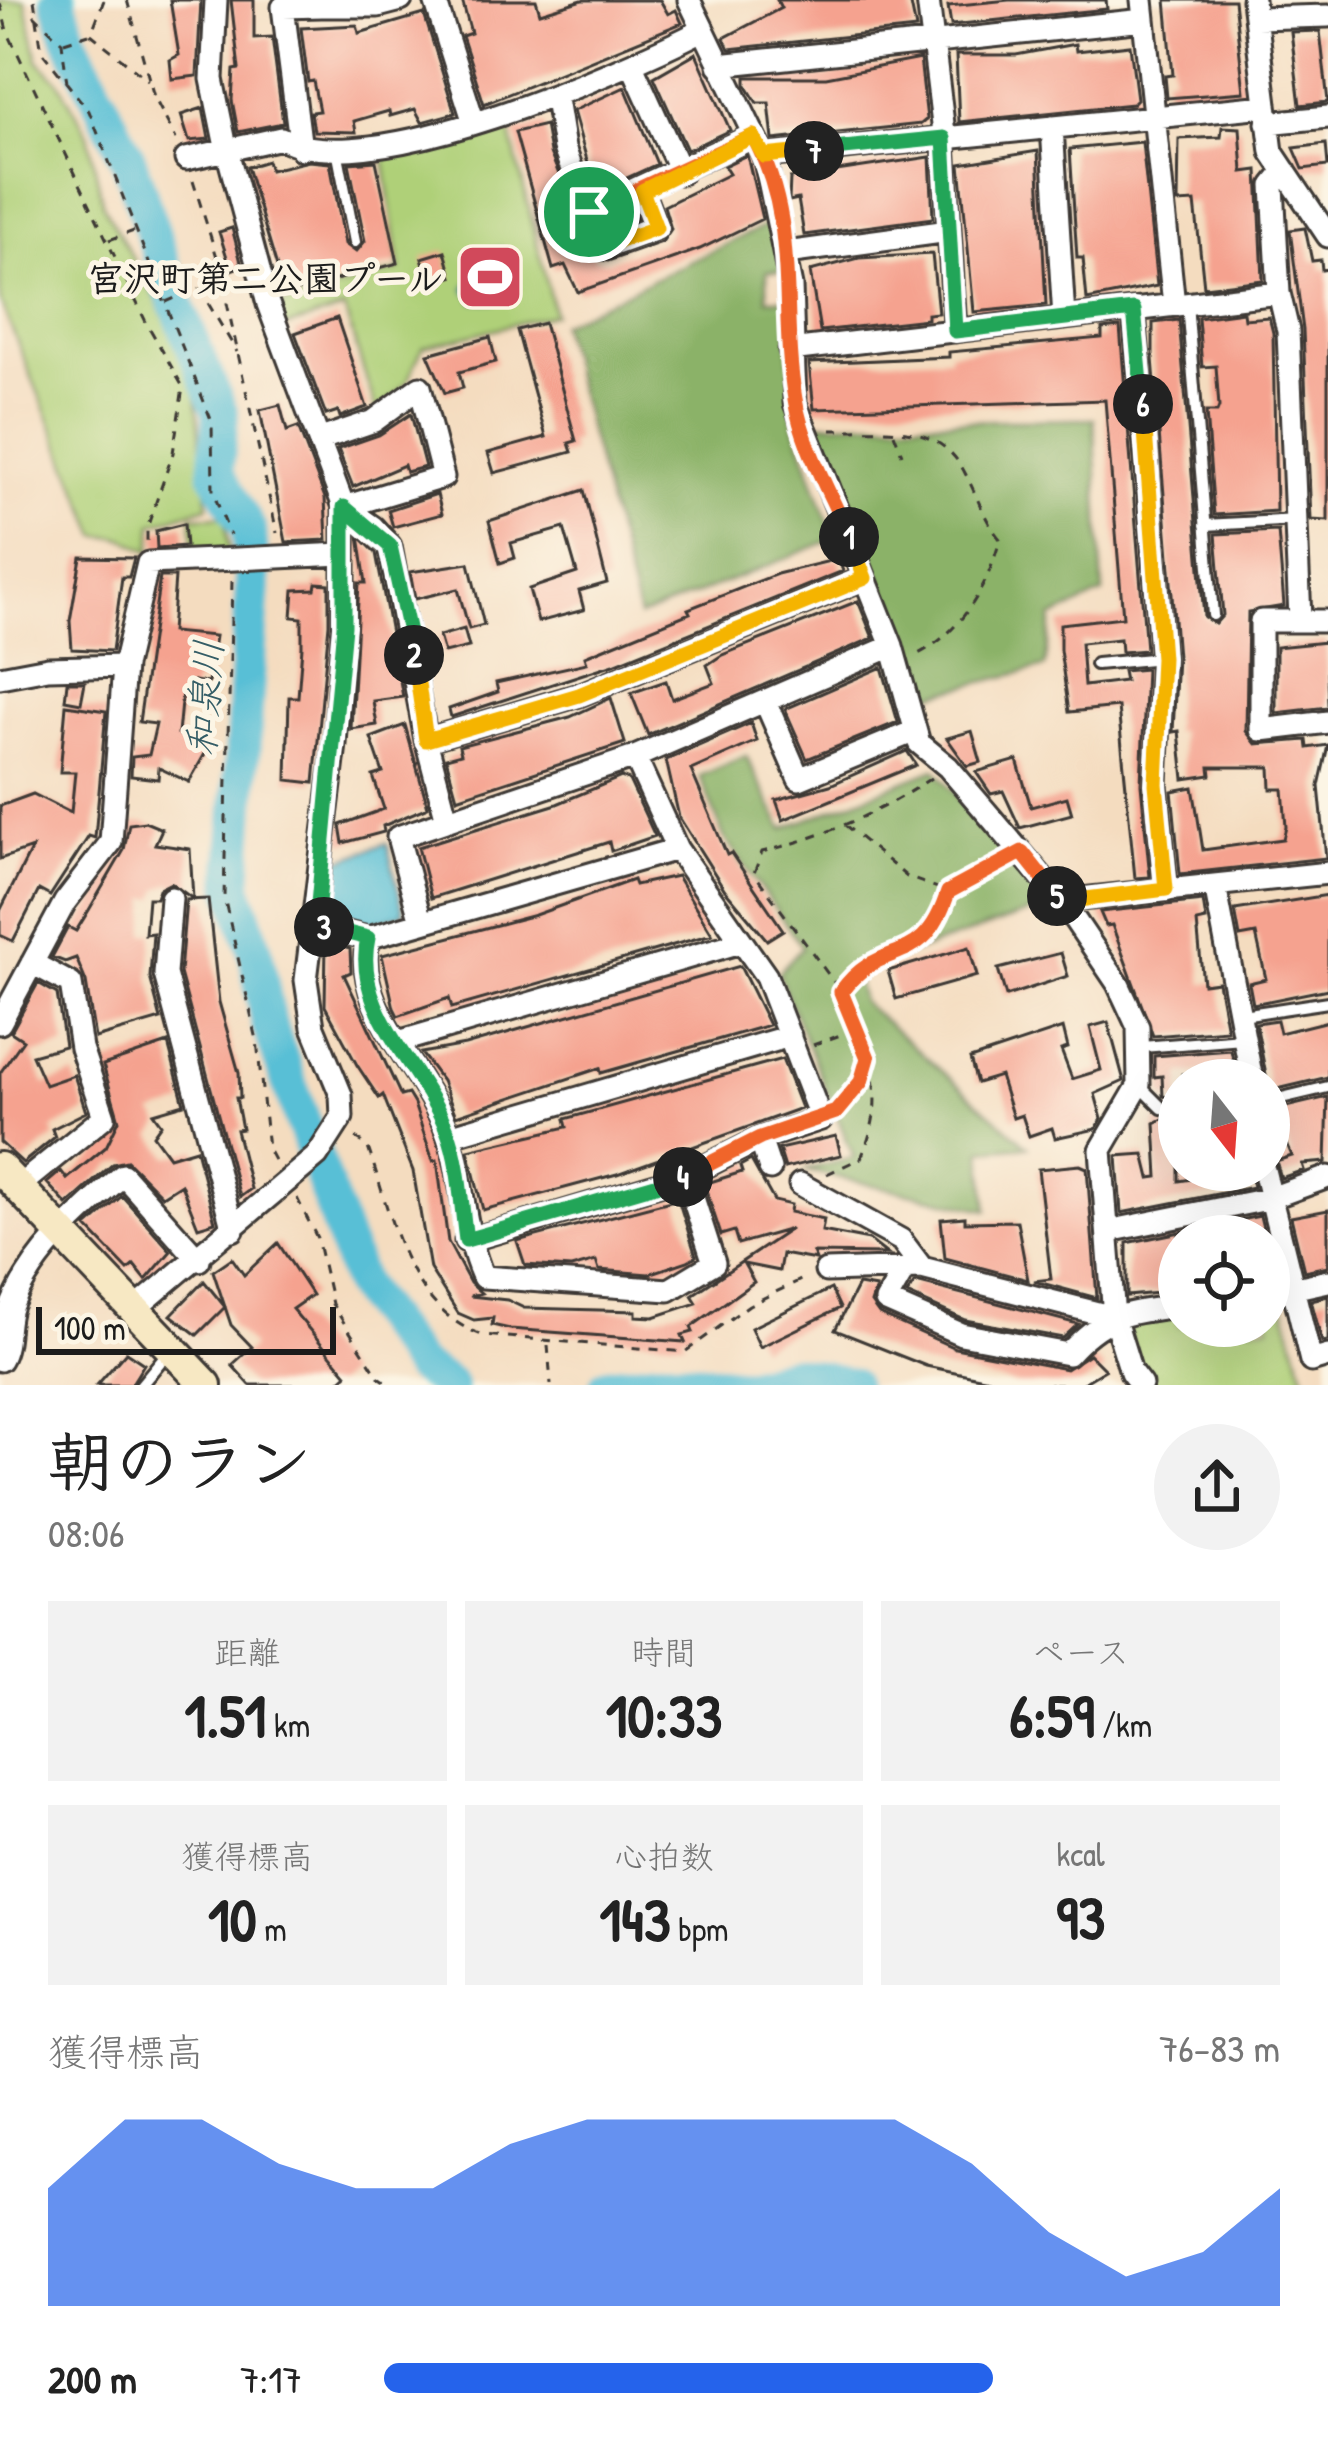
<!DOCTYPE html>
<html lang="ja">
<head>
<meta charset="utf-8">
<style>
	body { margin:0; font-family:"Patrick Hand","Klee One",sans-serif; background:#f2f2f2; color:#222; height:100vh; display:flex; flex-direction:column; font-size:45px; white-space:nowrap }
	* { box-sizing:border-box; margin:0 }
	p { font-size:39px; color:#767676 }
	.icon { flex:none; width:66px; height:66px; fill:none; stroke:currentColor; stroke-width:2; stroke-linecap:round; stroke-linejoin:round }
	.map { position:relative; height:1385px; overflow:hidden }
	.panel { display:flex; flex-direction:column; background:#fff; flex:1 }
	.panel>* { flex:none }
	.needle { width:78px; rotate:163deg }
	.buttons { position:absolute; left:1158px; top:1059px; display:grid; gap:24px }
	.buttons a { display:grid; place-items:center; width:132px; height:132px; border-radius:50%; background:#fff; box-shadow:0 12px 48px #0002; font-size:60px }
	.scale { position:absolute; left:36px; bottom:30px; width:300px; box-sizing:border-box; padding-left:12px; border:6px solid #1c1c1c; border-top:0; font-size:33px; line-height:42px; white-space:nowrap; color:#1c1c1c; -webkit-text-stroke:9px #fcf5e5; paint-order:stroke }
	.pin { position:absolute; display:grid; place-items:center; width:102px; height:102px; color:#fff; margin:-51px; border:6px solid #fff; border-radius:50%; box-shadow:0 3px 12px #0007 }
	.km { position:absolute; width:60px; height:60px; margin:-30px; border-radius:50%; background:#222; color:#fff; font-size:33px; line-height:60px; text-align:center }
	.round { display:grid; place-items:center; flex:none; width:126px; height:126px; border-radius:63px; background:#f2f2f2 }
	.overview { display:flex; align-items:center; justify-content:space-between; height:204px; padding:0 48px }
	h1 { font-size:66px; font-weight:700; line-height:90px }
	.figures { display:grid; grid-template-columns:repeat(3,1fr); gap:18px; height:204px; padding:12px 48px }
	.figures div { display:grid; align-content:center; border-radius:0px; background:#f2f2f2; text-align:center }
	.figures b { font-size:60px; font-weight:700 }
	.figures small { font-size:33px; font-weight:400 }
	.figures p { font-size:33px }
	.chart { height:336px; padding:24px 48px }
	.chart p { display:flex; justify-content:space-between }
	.chart svg { width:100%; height:216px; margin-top:12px; fill:#2563eb; opacity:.7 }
	ul { padding:0 48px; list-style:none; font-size:39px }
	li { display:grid; grid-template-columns:192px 144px 1fr; align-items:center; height:90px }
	li i { height:30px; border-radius:15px; background:#2563eb }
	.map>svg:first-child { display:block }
</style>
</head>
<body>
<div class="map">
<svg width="1328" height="1385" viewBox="0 0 1328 1385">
	<rect width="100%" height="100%" fill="#fcf5e5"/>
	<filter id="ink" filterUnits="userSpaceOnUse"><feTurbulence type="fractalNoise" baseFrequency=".00833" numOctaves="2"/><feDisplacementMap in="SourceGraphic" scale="24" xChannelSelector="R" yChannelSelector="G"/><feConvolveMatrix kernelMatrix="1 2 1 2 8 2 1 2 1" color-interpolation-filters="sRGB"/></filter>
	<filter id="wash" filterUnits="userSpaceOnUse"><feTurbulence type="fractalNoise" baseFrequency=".004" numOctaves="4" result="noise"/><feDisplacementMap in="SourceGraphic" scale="48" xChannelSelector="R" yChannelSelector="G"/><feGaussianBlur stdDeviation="2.7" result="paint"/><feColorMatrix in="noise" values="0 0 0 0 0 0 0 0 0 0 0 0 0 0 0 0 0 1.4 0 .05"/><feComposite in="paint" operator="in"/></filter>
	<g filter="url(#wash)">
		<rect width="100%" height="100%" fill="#f4dcbf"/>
		<path fill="#afd078" stroke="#66764a" stroke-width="3" d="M0 0H25L38 60 58 81 88 134 103 205 157 301 195 388 208 506 153 524 151 552 123 538 98 536 0 301Z
			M509 126 554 314 423 347 407 382 377 413 344 309 282 328 277 306 400 270 383 151Z
			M225 516 229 553H194L192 517Z
			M1282 1300 1307 1385H1151L1138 1369 1125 1316 1179 1311V1326H1269V1301Z"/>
		<path fill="#8bb268" stroke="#546742" stroke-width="3" d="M773 222 783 271H767V299H786L794 423 834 539 639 617 560 324Z
			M1094 419 1103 593 1052 618 1045 667 929 695 813 423Z
			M746 756 783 829 935 769 1049 906 861 970 856 976 862 1002 1028 1146 982 1150 988 1210 804 1170 854 1158 778 973 802 947 724 837 700 776Z"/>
		<path fill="#59bfd6" stroke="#3a6e79" stroke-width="3" d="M502 248 515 265 496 302H475L465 289 486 250Z
			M387 843 404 913 370 924 331 919 332 863Z"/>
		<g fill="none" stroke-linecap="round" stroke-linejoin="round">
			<path stroke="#59bfd6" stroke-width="36" d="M58 0 70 38 129 161 172 292 221 414 216 473 249 530 253 585 234 885 255 950 269 1025 360 1286 418 1366 449 1385
				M607 1385 665 1377 736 1385
				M749 1385 793 1373 850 1385"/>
		</g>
		<g id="blocks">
			<path fill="#f5a28f" d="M170 0H201L197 76 172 79 170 60 179 55Z
				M231 0H254V38L272 37 283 123 238 132 232 100 234 70 239 69Z
				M462 0H536L540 13 582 0H660L668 14 676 10 682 23 484 104 462 36 471 33Z
				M777 0H910L916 29 729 49 724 38 781 8Z
				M1009 0H1106L1107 9 951 25 948 6Z
				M1166 0H1234L1244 92 1167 98 1165 76 1173 75Z
				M424 14 455 113 422 122 415 109 390 116 389 111 354 121 356 132 314 131 311 112 319 111 313 81 308 82 301 28 357 25 359 33Z
				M1320 31 1328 102 1300 105 1291 32Z
				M1075 44 1076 51 1130 45 1137 99 1132 104 959 122 956 55H1016Z
				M696 53 730 130 687 150 654 77Z
				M920 59 927 119 921 124 773 140 769 103H757L746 85V77H826Z
				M625 87 657 164 596 192 573 111Z
				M203 108 209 139 189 141 181 115Z
				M545 125 550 153 595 259 608 261 662 242 671 229 664 206 729 174 724 166 747 155 762 219 700 249 578 292 565 265 553 269 515 132Z
				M1222 127 1240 128 1243 172 1258 170 1263 280 1204 287 1195 202 1178 203 1179 139 1221 137Z
				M1142 142 1157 286 1087 300 1083 258H1077L1070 149Z
				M1326 144 1328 166 1303 169 1294 148Z
				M1038 151 1046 305 974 312 960 164Z
				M930 157 933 218 804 235 798 199 789 201 790 178Z
				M267 161 270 170 309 161 330 163 345 244 356 252 365 241 349 163 376 161 398 263 285 294 247 167Z
				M632 208 637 219 611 228 608 220Z
				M232 228 242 266 231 270 219 232Z
				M1305 228 1312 261 1321 260 1322 270 1328 269V521L1311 520 1303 330 1290 230Z
				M445 251 452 277 430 283 422 258Z
				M932 254 938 313 927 314V319L820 331 810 271 859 258Z
				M1243 312 1244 319 1269 317 1273 333 1276 511 1214 515 1206 412H1217L1219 407 1216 366 1202 367 1198 318Z
				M337 318 367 407 340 417 338 411 326 415 295 333Z
				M1179 320 1204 617 1215 624 1223 615 1216 534 1278 531 1284 606 1248 612 1246 731 1256 744 1307 740 1308 748 1328 745 1319 786 1326 858 1180 874 1172 791 1193 787 1203 850 1283 839 1286 827 1283 789H1271L1270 767H1210L1211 775 1184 779 1179 731 1173 732 1177 657 1153 358V323Z
				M544 323 576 441 569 443 572 452 494 473 488 453 546 437 517 330Z
				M1120 327 1146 650 1121 652 1120 639 1081 643 1084 686 1125 681 1123 671 1146 669 1141 784 1150 877 1135 878 1118 707 1069 712 1060 650V624L1123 617 1105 400 814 409 809 363 949 357V352L1102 338V329Z
				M490 337 496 362 459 372 463 388 445 393 428 354Z
				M280 405 287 431 298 427 325 498 327 540 286 542 260 410Z
				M411 414 425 467 406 472 404 465 353 487 338 449 379 435Z
				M584 490 607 583 579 591 584 610 538 622 529 589 577 573 564 528 511 543 515 558 500 563 489 521Z
				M437 494 442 514 393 527 388 510Z
				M184 524 186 546 157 548 156 531Z
				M359 536 376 553 403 697 373 701 377 725 351 729 359 583H366Z
				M81 557 134 558 129 577H122L112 651 72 649 70 621Z
				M838 559 843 571 614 664 451 717 449 709 498 692 496 683 587 663 585 656 690 613 688 609 777 574Z
				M469 563 484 625 469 629 458 589 415 599 410 572Z
				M160 577H175L171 632 215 636 208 683 194 681 193 692H182L178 734 207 750 189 782 159 768 158 779 131 776 132 757 149 755 156 724 139 722Z
				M316 583 329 584V624L314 783 287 780 289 697H298L302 647V618L292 617 294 590 315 589Z
				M858 601 873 638 648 735 631 693 666 681 672 699 714 683 707 665 722 655Z
				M464 629 469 647 444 653 439 636Z
				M1326 642 1328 707 1276 713V647Z
				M882 667 898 722 807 759 785 709Z
				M67 682H85L81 703 65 700Z
				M611 698 625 743 457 798 446 758 461 754 459 746 570 717Z
				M66 705 106 711 95 838 89 836 50 896 39 890 13 941 0 935V911L32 848 0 859V806L33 794 71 813 75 772H60Z
				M751 723 757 741 691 770 727 855 731 853 783 930 767 940 725 890 679 817 666 760Z
				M405 725 428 807 383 826 384 832 343 843 340 825 384 809 373 776 383 773 371 738Z
				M972 731 981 762 967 766 947 738Z
				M907 751 916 765 783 820 776 800 830 785Z
				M1017 760 1031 807 1067 797 1072 814 1020 828 1003 791 991 794 976 772Z
				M621 777 629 780 655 836 611 851 609 842 431 898 418 847 557 804Z
				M145 822 162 829 155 844 190 849 193 899 171 883 159 889 156 898H148L145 934 153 933 150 977 161 1019 95 1038 86 982 76 958 65 962 52 957 68 927 76 931 89 910 124 850 129 824Z
				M677 876 712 934 452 1008 449 998 398 1016 394 1008 382 955 535 915 633 880 635 885Z
				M1328 895V989L1253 1004 1249 983 1266 979 1256 934 1240 937 1235 910Z
				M208 899 219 1002 239 1073 240 1098H236L242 1129 236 1130 251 1189 240 1197 180 973 186 900Z
				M1203 901 1206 920 1197 922 1203 984 1218 982 1227 1030 1153 1036 1112 925 1106 926 1100 912Z
				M326 943 350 949 351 972 344 975 401 1096 408 1094 414 1104 433 1161 437 1160 448 1242 470 1283 481 1293 470 1296 507 1300 524 1308 636 1311V1316L654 1317 697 1303 692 1295 791 1229 738 1244 734 1231 721 1235 704 1184 742 1172 740 1166 751 1160 774 1201 791 1205 790 1212 824 1219 822 1231 869 1240 887 1254 813 1253 816 1260 782 1254 779 1271 744 1264 754 1282 691 1327 693 1332 682 1335 685 1342 510 1329 492 1325 493 1318 474 1320 458 1313 430 1269 413 1171 383 1095 379 1098 357 1065 325 1006Z
				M969 947 977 976 896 999 888 971Z
				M1061 953 1068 976 1006 996 998 969Z
				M740 966 769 1025 601 1073 600 1068 456 1116 442 1081 421 1053 465 1045Z
				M38 983 57 994 65 1046 32 1055 45 1085 74 1075 86 1112 52 1129 55 1137 23 1163 0 1142V1073L23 1040 11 1032Z
				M1277 1020 1280 1033 1328 1021V1077L1269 1091 1256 1023Z
				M1108 1022 1124 1081 1095 1094 1102 1119 1096 1129 1055 1138 1052 1128 1029 1136 1022 1115 1013 1118 1000 1076 977 1083 970 1059 1063 1028 1068 1048 1061 1050 1072 1079 1101 1070 1090 1027Z
				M168 1043 184 1104 153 1113 161 1124 153 1135 169 1157 196 1149 215 1222 198 1227 181 1184 162 1196 127 1161 113 1164 67 1205 47 1183 61 1171 67 1179 106 1147 119 1120 103 1065Z
				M1231 1050 1237 1080 1231 1072 1182 1074 1179 1101 1163 1096 1162 1076 1154 1077V1056Z
				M782 1059 801 1108 617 1174 483 1210 468 1150 567 1127 565 1119Z
				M1328 1097 1326 1162 1302 1164 1304 1170 1281 1178 1276 1161 1292 1156 1273 1110Z
				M1165 1118 1179 1121V1181L1249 1170 1253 1187 1121 1213 1117 1156 1144 1154 1150 1178 1158 1177 1155 1123Z
				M836 1136 841 1155 785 1168 779 1149Z
				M1080 1165 1087 1168 1097 1298 1034 1281 1051 1279 1038 1169Z
				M122 1196 171 1251 146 1280 134 1265 128 1270 87 1227Z
				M678 1199 696 1256 688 1261 649 1274 599 1270 596 1261 571 1268 525 1265 517 1241Z
				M1328 1210V1266L1304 1271 1291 1217Z
				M1260 1216 1265 1236H1236L1235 1221Z
				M965 1217V1222L1017 1221 1028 1280 945 1258 941 1219Z
				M1190 1230 1192 1236H1179V1291L1127 1296V1243Z
				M278 1243 312 1295 292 1309 347 1374 335 1385H250L232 1365 252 1347 231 1325 213 1271 232 1258 244 1275Z
				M204 1281 225 1307 197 1335 171 1315Z
				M915 1283H920L1078 1324 1063 1338 965 1320 907 1294Z
				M858 1285 876 1288 871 1303 879 1314 955 1348 1066 1369 1089 1354 1105 1370 1080 1385H1018L926 1366 835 1330Z
				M831 1289 840 1308 760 1347 751 1328Z
				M1328 1296V1341L1322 1342 1311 1300Z
				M126 1352 144 1364 131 1385H97Z"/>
		</g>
	</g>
	<g filter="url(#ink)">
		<use href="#blocks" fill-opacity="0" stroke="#3c3934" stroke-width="3"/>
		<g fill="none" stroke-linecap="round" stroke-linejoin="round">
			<defs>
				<path id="service" d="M337 150 355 242
					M1187 304 1213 615
					M1205 525 1297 520
					M1096 664 1162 658
					M1242 1015 1328 1002
					M1142 1047 1243 1039
					M1139 1085 1162 1108 1179 1111
					M1269 1101 1328 1087
					M141 1385 169 1351"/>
				<path id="minor" d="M435 0 474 123
					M689 0 764 156 791 286 795 403 892 646 919 743 948 767 1062 901 1118 984 1138 1027 1139 1085 1101 1150 1114 1317 1131 1372 1141 1385
					M928 0 943 124 955 331
					M1142 0 1174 305
					M1253 0 1272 152 1328 236
					M321 6H378L401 0
					M1256 18 1328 16
					M632 65 681 173
					M719 65 1144 20
					M556 99 564 148 588 212 753 136
					M1267 123 1328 117
					M1052 127 1064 318
					M301 149 283 7 321 6V0
					M764 156 1265 106
					M186 159 281 138C366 185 619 72 703 30
					M1285 171 1273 186 1279 293 1288 331 1300 619
					M588 212 603 247 656 228 642 191
					M786 253 949 231
					M1134 310 1162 658 1156 784 1166 889
					M790 350 1279 293
					M321 439 374 421 420 387 443 477 344 507
					M344 507 373 527 390 546 426 740 447 820
					M1328 621H1261V730L1328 722
					M0 677 48 668 124 666
					M765 701 799 779 915 731
					M426 740 579 695 865 578
					M1215 885 1252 1080
					M171 898 165 974 233 1230
					M1062 901 1328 873
					M421 922 398 837 635 757 892 646
					M316 925 368 938 677 849
					M368 938C352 1011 424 1066 447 1132 465 1180 462 1230 483 1277L669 1290 714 1263 686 1176
					M0 1023 65 902 111 842 124 666 148 563 343 554
					M398 1042 741 942
					M449 1136 790 1036
					M760 1139 770 1169
					M1264 1170 1311 1361 1328 1356
					M800 1184 901 1240 922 1268 826 1271
					M19 1186 104 1117 81 1048 71 984 32 963
					M1108 1231 1268 1199 1328 1177
					M466 1241 686 1176 760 1139 821 1119 766 976 677 849 635 757
					M905 1268 886 1301 961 1334 1068 1354C1105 1313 1127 1313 1179 1306
					M922 1268 1113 1317
					M1269 1294 1328 1281
					M135 1309 317 1156 342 1117 341 1095 313 1027 306 980 335 744 344 625V507L268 304 226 147 212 79 216 0
					M0 1360C10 1343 5 1322 12 1305 34 1251 81 1212 123 1175L199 1260"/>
				<path id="secondary" d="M0 1168 206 1385"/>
			</defs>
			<use href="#service" stroke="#3c3934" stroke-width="16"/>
			<use href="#minor" stroke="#3c3934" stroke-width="27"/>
			<use href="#secondary" stroke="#3c3934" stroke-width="36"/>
			<path stroke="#3c3934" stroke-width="3" stroke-dasharray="9 9" stroke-linecap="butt" d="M34 0 42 52 89 111 212 422 213 492 230 535
				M104 0 91 34 148 80
				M127 0 154 97 176 139
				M0 3 7 31 146 322 183 387 173 453 147 528V543
				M34 15 62 42 67 83
				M64 42 89 34
				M193 181 217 257 277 533
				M109 240 134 231
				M166 302 199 288 237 352
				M831 430C882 431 938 420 965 473 978 497 983 518 1000 539 989 584 962 632 918 654
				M894 433 902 454
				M232 581 224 897 257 1040 268 1149 276 1164
				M931 778C880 813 822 837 762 852L754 873 841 992C882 937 923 970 948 892L1001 864
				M845 825 907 877 946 891
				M813 1045 854 1030
				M862 1081 868 1061
				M838 1110 861 1082 875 1088
				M355 1138 367 1145C392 1215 405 1308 482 1335L685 1352 749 1305 807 1277
				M827 1174 861 1158C891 1090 867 1057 841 994
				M297 1198 317 1238 332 1304 379 1377 391 1385
				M548 1345 551 1385"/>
			<use href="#service" stroke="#fff" stroke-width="10"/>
			<use href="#minor" stroke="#fff" stroke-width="21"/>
			<use href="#secondary" stroke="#f7e8c3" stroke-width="30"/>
		</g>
	</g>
	<g fill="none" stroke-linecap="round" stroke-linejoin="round" filter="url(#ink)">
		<defs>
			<path id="split-1" d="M589 212 753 136C801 225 779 308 795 399 802 445 831 494 849 537"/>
			<path id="split-2" d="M414 655 426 740 579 695 865 578 849 537"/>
			<path id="split-3" d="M324 927 316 925 344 626V507L390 546 414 655"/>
			<path id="split-4" d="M324 927 368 938C352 1010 422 1066 447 1130 460 1163 461 1205 466 1240L683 1177"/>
			<path id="split-5" d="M683 1177 760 1138 836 1112 861 1082 868 1058 841 992C883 934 922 974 948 892L1022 852 1057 896"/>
			<path id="split-6" d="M1057 896 1062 902 1166 889 1156 784 1162 658 1143 404"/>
			<path id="split-7" d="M814 151 944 138 955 331 1134 310 1143 404"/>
			<path id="split-8" d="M589 212 603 247 656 228 642 191 753 136 764 156 814 151"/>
		</defs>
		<use href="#split-1" stroke="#fff" stroke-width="24"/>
		<use href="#split-2" stroke="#fff" stroke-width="24"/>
		<use href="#split-3" stroke="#fff" stroke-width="24"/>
		<use href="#split-4" stroke="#fff" stroke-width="24"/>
		<use href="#split-5" stroke="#fff" stroke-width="24"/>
		<use href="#split-6" stroke="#fff" stroke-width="24"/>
		<use href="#split-7" stroke="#fff" stroke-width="24"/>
		<use href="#split-8" stroke="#fff" stroke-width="24"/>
		<use href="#split-1" stroke="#f0652b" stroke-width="15"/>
		<use href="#split-2" stroke="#f5b400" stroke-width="15"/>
		<use href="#split-3" stroke="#22a559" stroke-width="15"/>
		<use href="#split-4" stroke="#22a559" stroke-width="15"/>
		<use href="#split-5" stroke="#f0652b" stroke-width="15"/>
		<use href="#split-6" stroke="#f5b400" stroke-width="15"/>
		<use href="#split-7" stroke="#22a559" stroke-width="15"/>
		<use href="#split-8" stroke="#f5b400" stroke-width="15"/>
	</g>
	<defs>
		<symbol id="stadium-square" viewBox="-11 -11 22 22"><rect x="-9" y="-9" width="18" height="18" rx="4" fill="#d1495b" stroke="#fcf5e5"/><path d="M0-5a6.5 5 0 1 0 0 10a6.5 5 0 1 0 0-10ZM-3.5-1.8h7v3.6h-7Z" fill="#fff"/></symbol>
	</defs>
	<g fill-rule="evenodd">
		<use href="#stadium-square" x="452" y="239" width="76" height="76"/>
	</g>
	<g text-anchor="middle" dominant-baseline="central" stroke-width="10" stroke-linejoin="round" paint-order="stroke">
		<g font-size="36" font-weight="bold" fill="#1c1c1c" stroke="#fcf5e5" text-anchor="end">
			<text x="444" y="277">宮沢町第二公園プール</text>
		</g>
		<g font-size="39" font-style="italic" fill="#345d66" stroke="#fcf5e5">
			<text transform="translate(204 698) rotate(-86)">和泉川</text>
		</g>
	</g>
</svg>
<div class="buttons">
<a><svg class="needle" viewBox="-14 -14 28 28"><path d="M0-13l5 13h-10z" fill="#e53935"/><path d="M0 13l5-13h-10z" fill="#767676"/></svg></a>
<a><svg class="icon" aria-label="locate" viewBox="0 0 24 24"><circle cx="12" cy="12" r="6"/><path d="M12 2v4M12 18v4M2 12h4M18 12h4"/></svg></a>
</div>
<div class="scale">100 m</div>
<div class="pin" style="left:589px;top:212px;background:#1e9e55"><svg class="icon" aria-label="arrive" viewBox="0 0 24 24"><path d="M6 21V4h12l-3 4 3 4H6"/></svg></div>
<b class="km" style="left:849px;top:537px">1</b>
<b class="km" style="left:414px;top:655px">2</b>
<b class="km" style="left:324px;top:927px">3</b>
<b class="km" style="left:683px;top:1177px">4</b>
<b class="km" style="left:1057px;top:896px">5</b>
<b class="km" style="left:1143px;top:404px">6</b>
<b class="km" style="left:814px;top:151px">7</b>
</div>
<section class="panel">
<div class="overview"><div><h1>朝のラン</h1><p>08:06</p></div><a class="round"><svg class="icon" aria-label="share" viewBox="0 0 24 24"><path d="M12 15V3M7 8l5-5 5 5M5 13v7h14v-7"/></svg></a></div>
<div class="figures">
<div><p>距離</p><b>1.51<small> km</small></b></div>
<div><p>時間</p><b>10:33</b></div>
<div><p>ペース</p><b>6:59<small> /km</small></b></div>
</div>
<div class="figures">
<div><p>獲得標高</p><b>10<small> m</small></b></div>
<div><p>心拍数</p><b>143<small> bpm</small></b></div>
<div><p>kcal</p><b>93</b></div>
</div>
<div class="chart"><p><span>獲得標高</span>76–83 m</p>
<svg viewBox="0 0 160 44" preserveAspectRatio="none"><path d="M0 44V20L10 6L20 6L30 15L40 20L50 20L60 11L70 6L80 6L90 6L100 6L110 6L120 15L130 29L140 38L150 33L160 20V44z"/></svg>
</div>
<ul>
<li><b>200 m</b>7:17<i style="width:68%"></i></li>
</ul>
</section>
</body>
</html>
